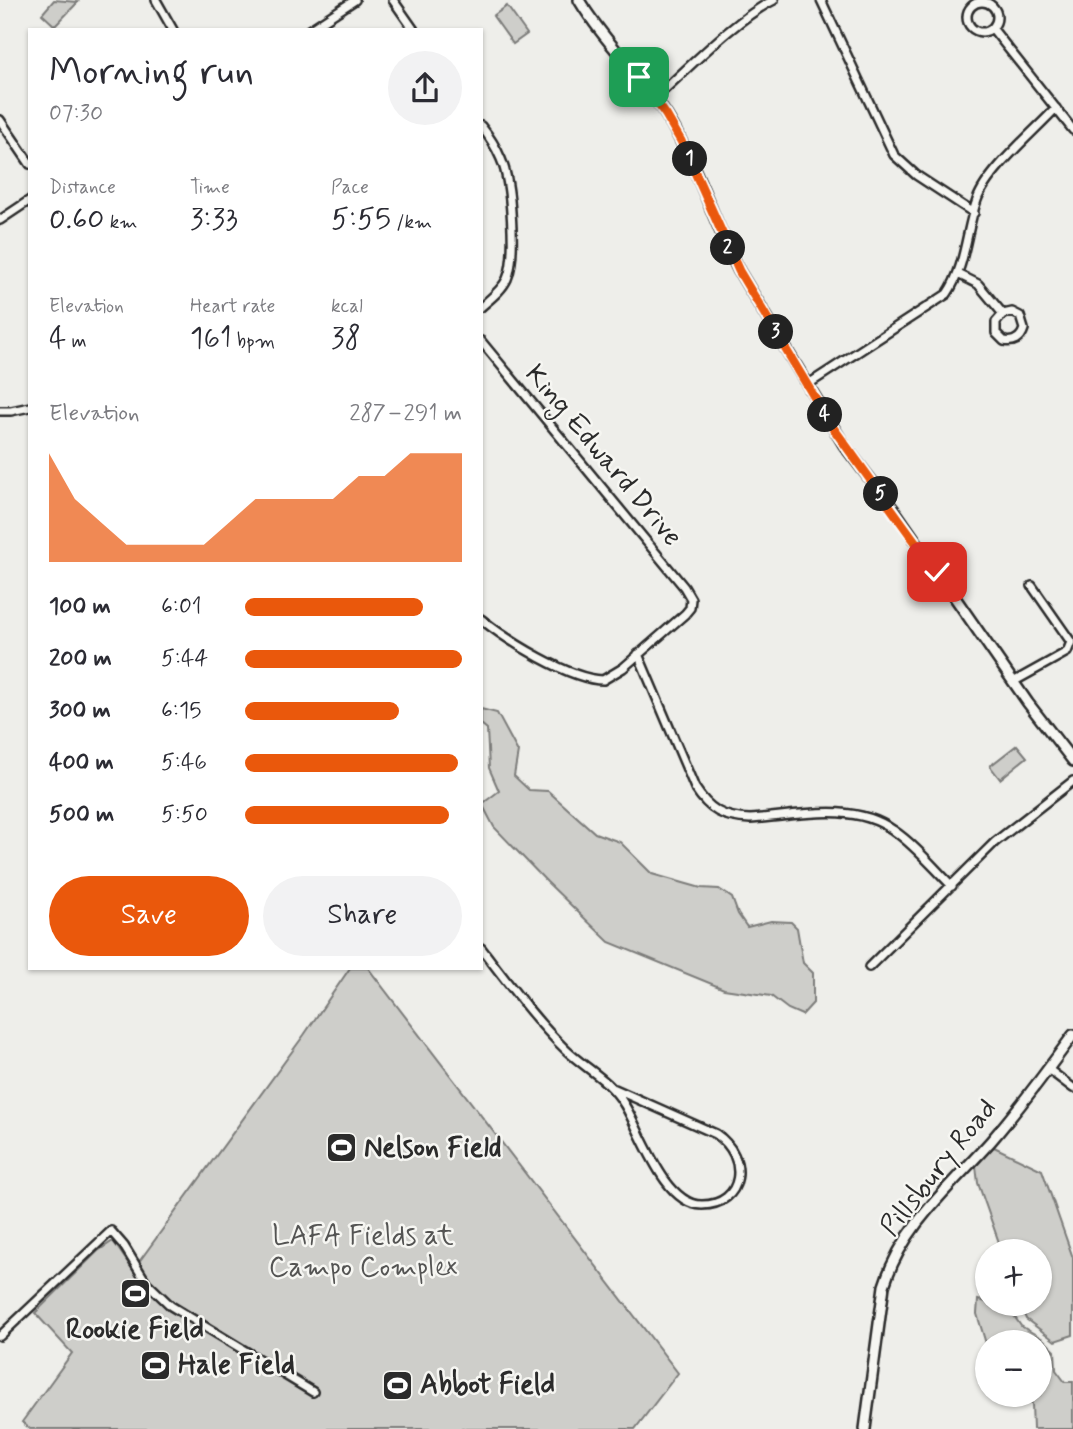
<!DOCTYPE html>
<html lang="en">
<head>
<meta charset="utf-8">
<style>
	body { margin:0; font-family:Mynerve,sans-serif; background:#f2f2f3; color:#2b2b33; height:100vh; display:flex; flex-direction:column; font-size:26px; white-space:nowrap }
	* { box-sizing:border-box; margin:0 }
	p { font-size:23px; color:#7c7c81 }
	.icon { flex:none; width:38px; height:38px; fill:none; stroke:currentColor; stroke-width:2; stroke-linecap:round; stroke-linejoin:round }
	.map { position:relative; flex:1; overflow:hidden }
	.details { position:absolute; left:28px; top:28px; width:455px; height:942px; display:flex; flex-direction:column; background:#fff; border-radius:0px; box-shadow:0 2px 5px #0004 }
	.details>* { flex:none }
	.fabs { position:absolute; left:975px; top:1239px; display:grid; gap:14px }
	.fabs a { display:grid; place-items:center; width:77px; height:77px; border-radius:50%; background:#fff; box-shadow:0 2px 5px #0004; font-size:35px }
	.pin { position:absolute; display:grid; place-items:center; width:60px; height:60px; color:#fff; margin:-30px; border-radius:14px; box-shadow:0 4px 10px #0006 }
	.km { position:absolute; width:35px; height:35px; margin:-18px; border-radius:50%; background:#222; color:#fff; font-size:19px; line-height:35px; text-align:center }
	.round { display:grid; place-items:center; flex:none; width:74px; height:74px; border-radius:37px; background:#f2f2f3 }
	.overview { display:flex; align-items:center; justify-content:space-between; height:119px; padding:0 21px }
	h1 { font-size:38px; font-weight:600; line-height:52px }
	.metrics { display:grid; grid-template-columns:repeat(3,1fr); gap:10px; height:119px; padding:7px 21px }
	.metrics div { display:grid; align-content:center }
	.metrics b { font-size:30px; font-weight:600 }
	.metrics small { font-size:19px; font-weight:400 }
	.metrics p { font-size:19px }
	.chart { height:196px; padding:14px 21px }
	.chart p { display:flex; justify-content:space-between }
	.chart svg { width:100%; height:126px; margin-top:7px; fill:#ea580c; opacity:.7 }
	.action { display:flex; gap:14px; margin-top:auto; padding:14px 21px }
	.action a { flex:1; height:80px; border-radius:42px; background:#ea580c; color:#fff; font-size:28px; font-weight:600; line-height:80px; text-align:center }
	.action a+a { background:#f2f2f3; color:#2b2b33 }
	ul { padding:0 21px; list-style:none; font-size:23px }
	li { display:grid; grid-template-columns:112px 84px 1fr; align-items:center; height:52px }
	li i { height:18px; border-radius:9px; background:#ea580c }
	.map>svg:first-child { display:block }
</style>
</head>
<body>
<div class="map">
<svg width="1073" height="1429" viewBox="0 0 1073 1429">
	<rect width="100%" height="100%" fill="#eeeeea"/>
	<filter id="ink" filterUnits="userSpaceOnUse"><feTurbulence type="fractalNoise" baseFrequency=".0143" numOctaves="2"/><feDisplacementMap in="SourceGraphic" scale="14" xChannelSelector="R" yChannelSelector="G"/><feConvolveMatrix kernelMatrix="1 2 1 2 8 2 1 2 1" color-interpolation-filters="sRGB"/></filter>
	<g filter="url(#ink)">
		<path fill="#cececa" stroke="#7c7c7a" stroke-width="2" d="M54 0 78 2 55 26 42 14Z
			M507 6 527 34 513 44 493 16Z
			M481 709 497 713 518 752 514 776 529 790 548 791 595 833 620 842 652 874 701 888 719 889 732 898 738 914 747 927 771 921 791 922 797 928 803 963 813 973V1003L802 1015 788 1009 771 996 724 989 609 942 547 882 494 827 482 804 499 791 489 768 487 729 481 724Z
			M1017 745 1027 757 1000 779 990 766Z
			M350 968H368L678 1373 635 1429H30L22 1422 72 1353 35 1313 98 1251 113 1241 133 1270 304 1035Z
			M992 1146 1042 1170 1073 1258V1335L1055 1341 1026 1319 1020 1304H1040V1251H1002L978 1183 976 1166Z
			M978 1300 995 1304 1014 1316 1021 1326 1043 1339 1055 1351 1056 1370 1065 1382H1073V1429H1033L1032 1404 1028 1395H1040V1342H987V1347L977 1314Z"/>
		<g fill="none" stroke-linecap="round" stroke-linejoin="round">
			<defs>
				<path id="minor" d="M156 0 173 30
					M393 0 414 30
					M821 0 894 155 916 175 974 213
					M967 17a15 15 0 1 1 30 0a15 15 0 1 1-30 0Z
					M992 28 1073 130
					M309 30 355 0
					M655 98C689 68 734 20 774 0
					M0 120 30 164
					M481 126C489 136 496 147 501 159 511 181 517 257 507 279 502 290 490 299 481 307
					M0 220 30 200
					M958 274 978 284 1003 314 1012 312 1020 316 1024 329C1021 339 1014 343 1004 341L996 333V322L1003 314
					M481 341 684 587 691 599 690 608 685 614 623 668 603 680C570 680 507 640 481 619
					M807 385 947 294C966 266 966 230 977 200 987 171 1034 132 1056 108
					M0 411H11L30 407
					M638 654 695 788C709 810 723 818 750 819 795 816 853 801 893 830 915 845 933 867 952 886
					M1013 682 1067 652 1071 642 1032 586
					M481 948C508 983 535 1020 566 1050 586 1069 610 1080 624 1104 641 1131 664 1205 702 1205 744 1205 750 1157 716 1134L615 1089
					M869 967 995 842 1073 781
					M1048 1069 1073 1088
					M0 1336 111 1231 124 1246 146 1282 171 1306 313 1392"/>
				<path id="tertiary" d="M579 0C604 42 641 75 667 116 697 165 713 220 739 271L844 445 897 514 1028 703 1073 761
					M865 1429 884 1286C903 1225 950 1187 991 1141 1020 1107 1047 1071 1073 1035"/>
			</defs>
			<use href="#minor" stroke="#2b2b2b" stroke-width="12"/>
			<use href="#tertiary" stroke="#2b2b2b" stroke-width="14"/>
			<use href="#minor" stroke="#f6f6f2" stroke-width="7"/>
			<use href="#tertiary" stroke="#f6f6f2" stroke-width="9"/>
		</g>
	</g>
	<g fill="none" stroke-linecap="round" stroke-linejoin="round" filter="url(#ink)">
		<defs>
			<path id="route" d="M639 77 666 115 681 141 739 271 831 425 937 572"/>
		</defs>
		<use href="#route" stroke="#fff" stroke-width="14"/>
		<use href="#route" stroke="#ea580c" stroke-width="9"/>
	</g>
	<defs>
		<symbol id="stadium-square" viewBox="-11 -11 22 22"><rect x="-9" y="-9" width="18" height="18" rx="4" fill="#2b2b2b" stroke="#f6f6f2"/><path d="M0-5a6.5 5 0 1 0 0 10a6.5 5 0 1 0 0-10ZM-3.5-1.8h7v3.6h-7Z" fill="#fff"/></symbol>
	</defs>
	<g fill-rule="evenodd">
		<use href="#stadium-square" x="324" y="1130" width="35" height="35"/>
		<use href="#stadium-square" x="118" y="1276" width="35" height="35"/>
		<use href="#stadium-square" x="138" y="1348" width="35" height="35"/>
		<use href="#stadium-square" x="380" y="1368" width="35" height="35"/>
	</g>
	<g text-anchor="middle" dominant-baseline="central" stroke-width="5" stroke-linejoin="round" paint-order="stroke">
		<g font-size="28" fill="#2b2b2b" stroke="#f6f6f2">
			<text transform="translate(603 456) rotate(50)">King Edward Drive</text>
			<text transform="translate(939 1168) rotate(-51)">Pillsbury Road</text>
		</g>
		<g font-size="28" font-weight="bold" fill="#2b2b2b" stroke="#f6f6f2" text-anchor="start">
			<text x="364" y="1148">Nelson Field</text>
			<text x="135" y="1330" text-anchor="middle">Rookie Field</text>
			<text x="178" y="1365">Hale Field</text>
			<text x="420" y="1385">Abbot Field</text>
		</g>
		<g font-size="28" fill="#545453" stroke="#f6f6f2">
			<text x="363" y="1236">LAFA Fields at<tspan x="363" dy="32">Campo Complex</tspan></text>
		</g>
	</g>
</svg>
<div class="fabs">
<a>+</a>
<a>−</a>
</div>
<div class="pin" style="left:639px;top:77px;background:#1e9e55"><svg class="icon" aria-label="arrive" viewBox="0 0 24 24"><path d="M6 21V4h12l-3 4 3 4H6"/></svg></div>
<div class="pin" style="left:937px;top:572px;background:#d93025"><svg class="icon" aria-label="check" viewBox="0 0 24 24"><path d="M5 12l5 5 9-10"/></svg></div>
<b class="km" style="left:690px;top:159px">1</b>
<b class="km" style="left:728px;top:248px">2</b>
<b class="km" style="left:776px;top:332px">3</b>
<b class="km" style="left:825px;top:415px">4</b>
<b class="km" style="left:881px;top:494px">5</b>
<section class="details">
<div class="overview"><div><h1>Morning run</h1><p>07:30</p></div><a class="round"><svg class="icon" aria-label="share" viewBox="0 0 24 24"><path d="M12 15V3M7 8l5-5 5 5M5 13v7h14v-7"/></svg></a></div>
<div class="metrics">
<div><p>Distance</p><b>0.60<small> km</small></b></div>
<div><p>Time</p><b>3:33</b></div>
<div><p>Pace</p><b>5:55<small> /km</small></b></div>
</div>
<div class="metrics">
<div><p>Elevation</p><b>4<small> m</small></b></div>
<div><p>Heart rate</p><b>161<small> bpm</small></b></div>
<div><p>kcal</p><b>38</b></div>
</div>
<div class="chart"><p><span>Elevation</span>287–291 m</p>
<svg viewBox="0 0 160 44" preserveAspectRatio="none"><path d="M0 44V6L10 22L20 30L30 38L40 38L50 38L60 38L70 30L80 22L90 22L100 22L110 22L120 14L130 14L140 6L150 6L160 6V44z"/></svg>
</div>
<ul>
<li><b>100 m</b>6:01<i style="width:82%"></i></li>
<li><b>200 m</b>5:44<i style="width:100%"></i></li>
<li><b>300 m</b>6:15<i style="width:71%"></i></li>
<li><b>400 m</b>5:46<i style="width:98%"></i></li>
<li><b>500 m</b>5:50<i style="width:94%"></i></li>
</ul>
<div class="action"><a>Save</a><a>Share</a></div>
</section>
</div>
</body>
</html>
